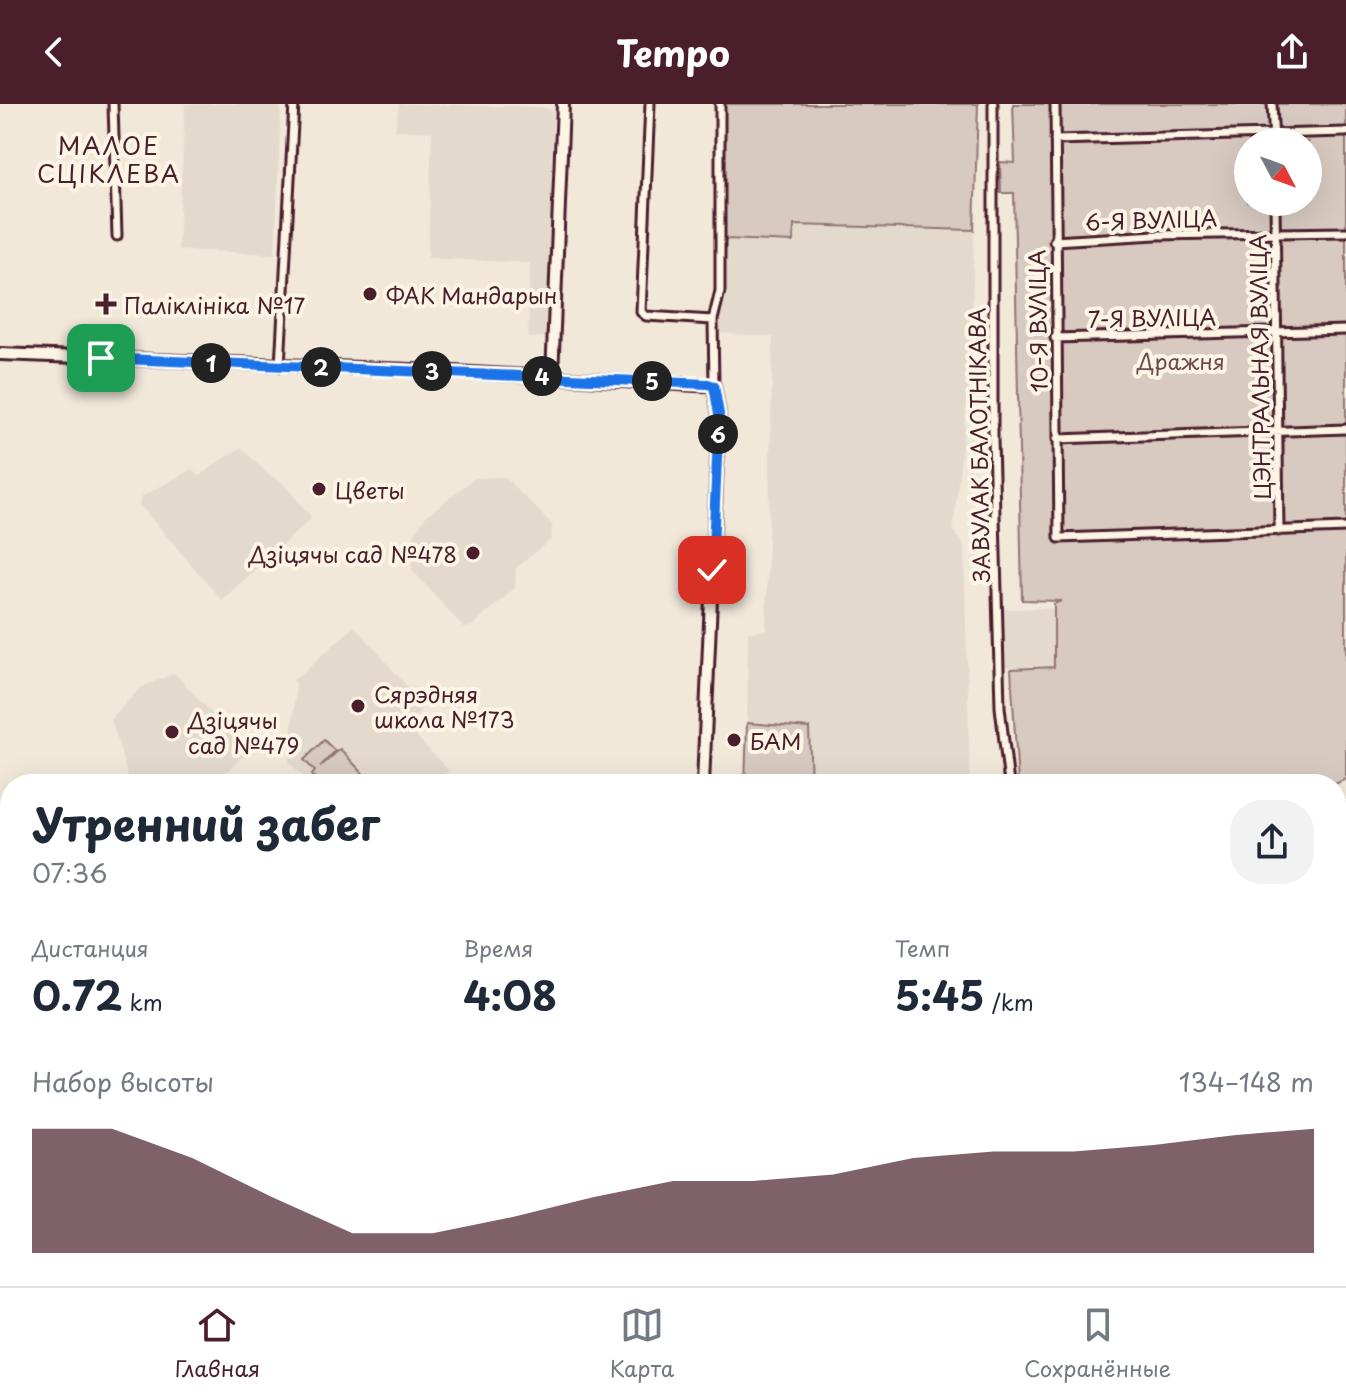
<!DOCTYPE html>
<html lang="ru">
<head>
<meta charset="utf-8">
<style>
	body { margin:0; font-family:"Playpen Sans",sans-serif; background:#f2f2f3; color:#1f2937; height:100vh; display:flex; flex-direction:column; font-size:30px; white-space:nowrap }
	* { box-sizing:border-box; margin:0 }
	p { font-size:26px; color:#747a83 }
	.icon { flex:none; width:44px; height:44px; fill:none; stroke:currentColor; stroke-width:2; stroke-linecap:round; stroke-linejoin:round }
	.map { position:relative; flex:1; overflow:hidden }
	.sheet { position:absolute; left:0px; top:670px; width:1346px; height:512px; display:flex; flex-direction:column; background:#fff; border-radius:32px 32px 0 0; box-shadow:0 8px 32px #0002 }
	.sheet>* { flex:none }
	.needle { width:52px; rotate:131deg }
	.fabs { position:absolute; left:1234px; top:24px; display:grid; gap:16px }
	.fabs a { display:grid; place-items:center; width:88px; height:88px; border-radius:50%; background:#fff; box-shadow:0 8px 32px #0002; font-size:40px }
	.pin { position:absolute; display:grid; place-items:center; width:68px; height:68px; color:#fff; margin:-34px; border-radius:16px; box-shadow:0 4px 12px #0006 }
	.km { position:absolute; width:40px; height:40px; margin:-20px; border-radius:50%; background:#222; color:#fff; font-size:22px; line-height:40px; text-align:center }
	.round { display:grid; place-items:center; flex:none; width:84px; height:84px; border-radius:32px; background:#f2f2f3 }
	.headline { display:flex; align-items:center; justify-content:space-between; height:136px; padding:0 32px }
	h1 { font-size:44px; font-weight:700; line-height:60px }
	.figures { display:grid; grid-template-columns:repeat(3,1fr); gap:12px; height:136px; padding:8px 32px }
	.figures div { display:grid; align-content:center }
	.figures b { font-size:40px; font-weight:700 }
	.figures small { font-size:22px; font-weight:400 }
	.figures p { font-size:22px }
	.chart { height:224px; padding:16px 32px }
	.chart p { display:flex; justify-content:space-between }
	.chart svg { width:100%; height:144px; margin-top:8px; fill:#4a1f2b; opacity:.7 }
	header { display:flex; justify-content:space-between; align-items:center; height:104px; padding:0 32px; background:#4a1f2b; color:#fff; font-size:36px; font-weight:700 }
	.tabs { display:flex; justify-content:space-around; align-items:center; height:112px; border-top:2px solid #e0e1e3; background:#fff; font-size:22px; color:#747a83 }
	.tabs a { display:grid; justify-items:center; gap:4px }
	.tabs .selected { color:#4a1f2b }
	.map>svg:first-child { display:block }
</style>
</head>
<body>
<header><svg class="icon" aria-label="back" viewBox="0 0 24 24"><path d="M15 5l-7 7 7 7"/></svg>Tempo<svg class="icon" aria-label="share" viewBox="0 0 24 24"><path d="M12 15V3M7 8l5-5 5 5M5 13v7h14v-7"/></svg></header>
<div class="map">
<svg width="1346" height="1182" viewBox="0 0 1346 1182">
	<rect width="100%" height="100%" fill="#f1e8da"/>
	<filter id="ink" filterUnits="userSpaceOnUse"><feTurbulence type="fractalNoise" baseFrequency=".0125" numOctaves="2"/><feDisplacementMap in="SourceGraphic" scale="16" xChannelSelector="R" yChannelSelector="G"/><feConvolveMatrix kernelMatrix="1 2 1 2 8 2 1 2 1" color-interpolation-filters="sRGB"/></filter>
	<g filter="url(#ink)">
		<path fill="#e4d9cd" d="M185 0H281L275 150 178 146Z
			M399 0 544 3 553 7 550 233 528 234 530 159 428 154 432 28 395 26Z
			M794 121 974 126 971 261 953 427 964 441 970 674 811 680 809 625 747 619 748 528 766 526 773 233 719 229 725 135 792 138Z
			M241 343 269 371 283 379 312 414 222 496 139 400 141 393 192 365 199 372Z
			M505 373 552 420 551 435 516 464 515 484 472 522 464 524 412 466 413 433 425 413 475 374Z
			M1053 504 1054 562 1004 563 1003 505Z
			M355 522 423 601 415 615V631L449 667 435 680H310L289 658 296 580 293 577Z
			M174 569 248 648 213 680H130L111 615 140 584Z"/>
		<path fill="#d8cac0" stroke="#917476" stroke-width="2" fill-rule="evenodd" d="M725 0H978L974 126 794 121 793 138 725 135Z
			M1013 0H1346V675L1335 680H1018L1011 565 1054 563V500L1061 497 1022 496 1014 89H1001L1000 58 1015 59ZM1248 38H1308V98H1248Z
			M747 619 809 624 811 680H745Z
			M324 636 335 647 320 663 340 645 373 680H320L312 671 315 667 304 656Z
			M1346 709V791L1336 794V713Z
			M1346 808V919L1336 918V810Z
			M1346 1041V1178L1324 1172H1336V1077Z
			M484 1172H699L684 1182H499Z
			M792 1172H1189L1186 1182H776Z"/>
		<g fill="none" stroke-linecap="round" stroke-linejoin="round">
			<defs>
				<path id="street" d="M113 0 117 132
					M650 0 641 208 646 212 713 216
					M993 0V335L1000 603 1009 680
					M1055 0 1059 434 1346 424
					M1272 0 1274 38
					M1055 36 1346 28
					M1275 98 1279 427
					M1054 137 1156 131 1346 128
					M1055 234 1346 226
					M280 262 294 0
					M714 282 713 216 720 187V0
					M1057 335 1346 325"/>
				<path id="secondary" d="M0 250 437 267 714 282 719 310 703 680
					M552 273 563 0
					M4 972V959
					M82 1182 83 1172"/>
			</defs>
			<use href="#street" stroke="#4a1f2b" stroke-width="13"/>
			<use href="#secondary" stroke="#4a1f2b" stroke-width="16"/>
			<use href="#street" stroke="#fcf5e5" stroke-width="7"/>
			<use href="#secondary" stroke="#fcf5e5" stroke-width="10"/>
		</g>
	</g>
	<g fill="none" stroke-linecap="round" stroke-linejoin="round" filter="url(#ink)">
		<defs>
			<path id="route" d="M101 254 708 280 714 282 719 310 712 466"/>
		</defs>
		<use href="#route" stroke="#fff" stroke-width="16"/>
		<use href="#route" stroke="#1a73e8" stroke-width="10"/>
	</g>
	<g fill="#4a1f2b" stroke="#fcf5e5" stroke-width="3">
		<circle cx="370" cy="190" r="8"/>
		<path d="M102 188h8v8h8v8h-8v8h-8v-8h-8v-8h8z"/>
		<circle cx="319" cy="385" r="8"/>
		<circle cx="473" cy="449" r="8"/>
		<circle cx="358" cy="602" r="8"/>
		<circle cx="172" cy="628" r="8"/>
		<circle cx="734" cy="636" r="8"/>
	</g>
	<g text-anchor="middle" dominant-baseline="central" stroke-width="8" stroke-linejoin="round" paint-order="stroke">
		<g font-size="22" fill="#4a1f2b" stroke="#fcf5e5">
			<text transform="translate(1151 115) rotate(-2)">6-Я ВУЛІЦА</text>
			<text transform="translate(1152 213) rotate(-1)">7-Я ВУЛІЦА</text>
			<text transform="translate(1037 217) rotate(-91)">10-Я ВУЛІЦА</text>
			<text transform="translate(1259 263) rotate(-91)">ЦЭНТРАЛЬНАЯ ВУЛІЦА</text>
			<text transform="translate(978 341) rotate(-91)">ЗАВУЛАК БАЛОТНІКАВА</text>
		</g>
		<g font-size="22" fill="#4a1f2b" stroke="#fcf5e5" text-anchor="start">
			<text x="386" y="190">ФАК Мандарын</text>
			<text x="124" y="200">Паліклініка №17</text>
			<text x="335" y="385">Цветы</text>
			<text x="457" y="449" text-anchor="end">Дзіцячы сад №478</text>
			<text x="374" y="589">Сярэдняя<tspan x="374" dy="25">школа №173</tspan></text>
			<text x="188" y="615">Дзіцячы<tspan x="188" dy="25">сад №479</tspan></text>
			<text x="750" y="636">БАМ</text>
		</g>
		<g font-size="22" fill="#6e4a50" stroke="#fcf5e5">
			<text x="1181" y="256">Дражня</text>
		</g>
		<g font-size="24" letter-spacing="2" fill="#4a1f2b" stroke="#fcf5e5">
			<text x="109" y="41">МАЛОЕ<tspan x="109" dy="28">СЦІКЛЕВА</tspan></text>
		</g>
	</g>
</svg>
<div class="fabs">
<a><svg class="needle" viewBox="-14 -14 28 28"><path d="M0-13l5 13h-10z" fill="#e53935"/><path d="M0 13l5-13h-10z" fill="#747a83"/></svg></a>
</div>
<div class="pin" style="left:101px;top:254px;background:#1e9e55"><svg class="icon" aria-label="arrive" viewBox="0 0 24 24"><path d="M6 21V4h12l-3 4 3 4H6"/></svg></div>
<div class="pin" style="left:712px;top:466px;background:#d93025"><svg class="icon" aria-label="check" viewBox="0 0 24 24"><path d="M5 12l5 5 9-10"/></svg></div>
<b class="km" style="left:211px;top:259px">1</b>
<b class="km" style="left:321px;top:263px">2</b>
<b class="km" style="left:432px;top:267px">3</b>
<b class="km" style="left:542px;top:272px">4</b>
<b class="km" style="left:652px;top:277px">5</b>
<b class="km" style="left:718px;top:330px">6</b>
<section class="sheet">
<div class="headline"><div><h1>Утренний забег</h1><p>07:36</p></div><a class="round"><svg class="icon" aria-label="share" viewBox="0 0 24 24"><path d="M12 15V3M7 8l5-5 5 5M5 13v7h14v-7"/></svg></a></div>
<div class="figures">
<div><p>Дистанция</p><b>0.72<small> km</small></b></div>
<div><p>Время</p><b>4:08</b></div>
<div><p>Темп</p><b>5:45<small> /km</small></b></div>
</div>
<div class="chart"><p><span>Набор высоты</span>134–148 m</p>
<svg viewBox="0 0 160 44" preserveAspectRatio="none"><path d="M0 44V6L10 6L20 15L30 27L40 38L50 38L60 33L70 27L80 22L90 22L100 20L110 15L120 13L130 13L140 11L150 8L160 6V44z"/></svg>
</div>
</section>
</div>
<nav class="tabs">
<a class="selected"><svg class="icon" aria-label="home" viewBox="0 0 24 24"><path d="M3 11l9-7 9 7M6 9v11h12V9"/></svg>Главная</a>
<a><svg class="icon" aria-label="map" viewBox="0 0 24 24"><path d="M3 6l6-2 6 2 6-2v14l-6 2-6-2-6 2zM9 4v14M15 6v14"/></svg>Карта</a>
<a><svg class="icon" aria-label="saved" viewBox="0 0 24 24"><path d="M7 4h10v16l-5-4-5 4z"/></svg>Сохранённые</a>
</nav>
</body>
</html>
